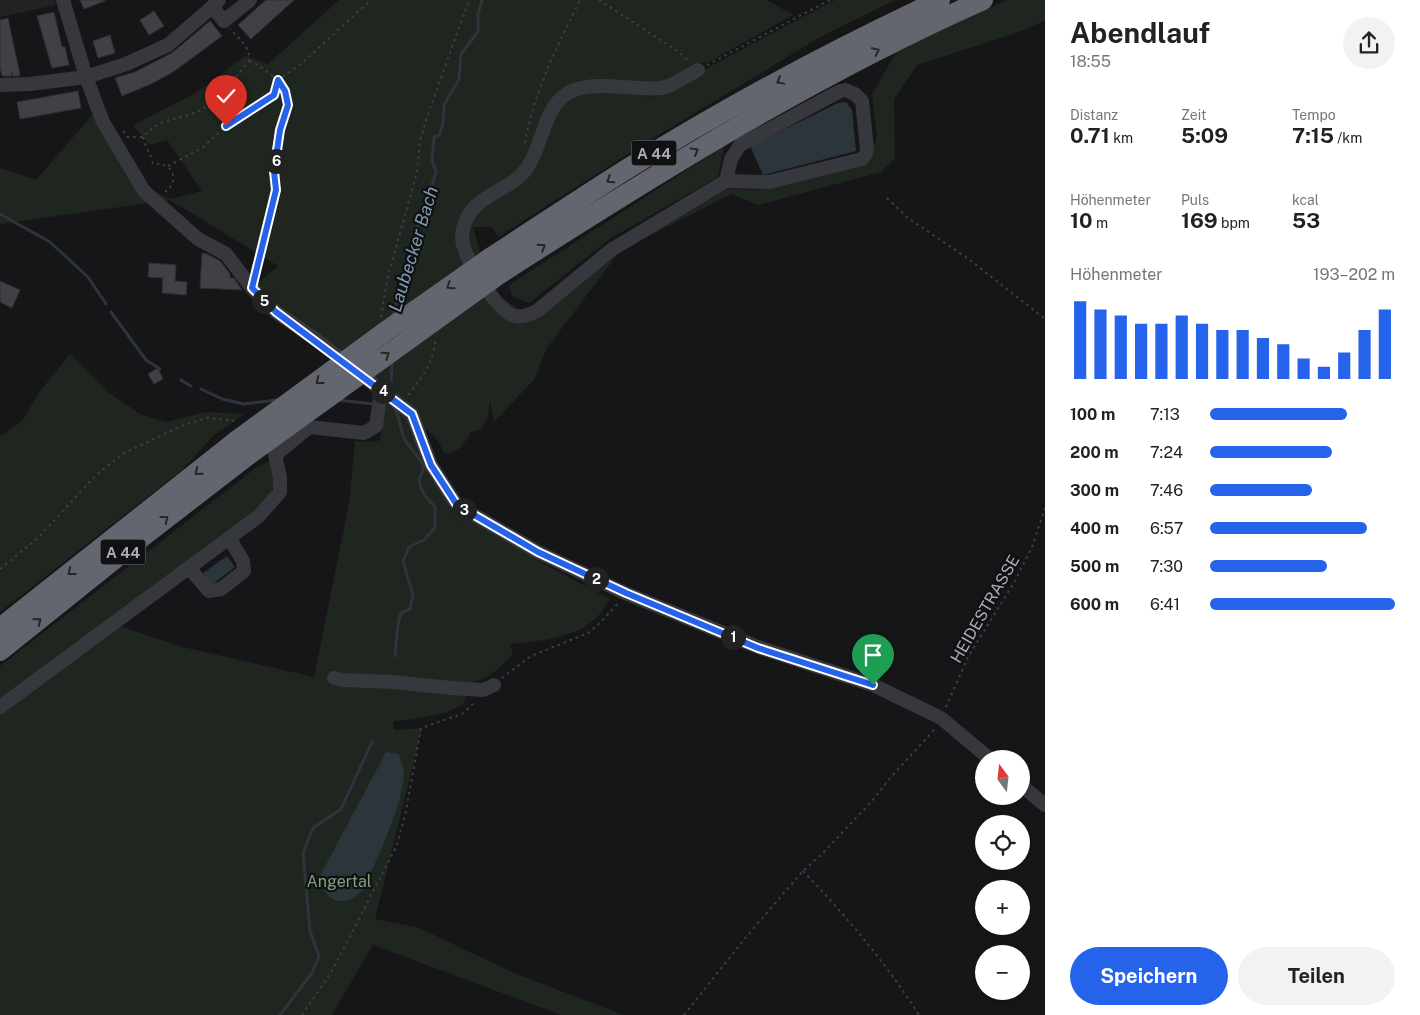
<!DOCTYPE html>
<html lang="de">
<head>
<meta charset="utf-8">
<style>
	body { margin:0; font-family:"Public Sans",sans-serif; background:#f2f2f2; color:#222; height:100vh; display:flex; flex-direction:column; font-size:19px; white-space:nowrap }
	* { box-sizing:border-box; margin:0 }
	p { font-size:16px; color:#767676 }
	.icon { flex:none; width:28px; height:28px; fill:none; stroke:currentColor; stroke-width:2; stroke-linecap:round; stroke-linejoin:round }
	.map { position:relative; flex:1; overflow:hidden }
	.sheet { display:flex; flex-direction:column; background:#fff; width:375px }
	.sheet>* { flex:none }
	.needle { width:32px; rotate:345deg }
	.fabs { position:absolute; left:975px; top:750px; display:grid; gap:10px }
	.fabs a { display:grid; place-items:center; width:55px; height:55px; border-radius:50%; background:#fff; box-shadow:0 1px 4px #0004; font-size:25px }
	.pin { position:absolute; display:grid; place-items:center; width:42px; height:42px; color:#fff; margin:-51px -21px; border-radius:50% 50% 50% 0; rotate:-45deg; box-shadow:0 0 5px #0007 }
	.pin .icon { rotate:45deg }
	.km { position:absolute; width:25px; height:25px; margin:-12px; border-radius:50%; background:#222; color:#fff; font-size:14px; line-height:25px; text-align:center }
	.round { display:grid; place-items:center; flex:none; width:52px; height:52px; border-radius:26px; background:#f2f2f2 }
	.headline { display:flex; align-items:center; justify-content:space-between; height:85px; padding:0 25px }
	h1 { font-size:28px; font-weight:700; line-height:38px }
	.metrics { display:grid; grid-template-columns:repeat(3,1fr); gap:8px; height:85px; padding:5px 25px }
	.metrics div { display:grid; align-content:center }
	.metrics b { font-size:21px; font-weight:700 }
	.metrics small { font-size:14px; font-weight:400 }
	.metrics p { font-size:14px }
	.chart { height:140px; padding:10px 25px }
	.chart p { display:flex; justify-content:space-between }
	.chart svg { width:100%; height:90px; margin-top:5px; stroke:#2563eb; stroke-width:6 }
	.primary-button { display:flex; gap:10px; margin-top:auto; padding:10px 25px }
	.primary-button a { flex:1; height:58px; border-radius:30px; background:#2563eb; color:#fff; font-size:20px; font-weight:700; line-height:58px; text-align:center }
	.primary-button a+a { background:#f2f2f2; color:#222 }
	ul { padding:0 25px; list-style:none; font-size:16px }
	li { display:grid; grid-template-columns:80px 60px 1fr; align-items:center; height:38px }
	li i { height:12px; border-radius:6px; background:#2563eb }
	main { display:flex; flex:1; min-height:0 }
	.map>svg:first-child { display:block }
</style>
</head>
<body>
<main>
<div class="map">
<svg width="1045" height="1015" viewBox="0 0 1045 1015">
	<rect width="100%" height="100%" fill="#161618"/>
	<path fill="#222225" d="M0 0H55L56 5 0 17Z"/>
	<path fill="#1e261f" d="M339 0H767L793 15 707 63 703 62 695 65V69L641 103 835 0H895L822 36 647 142 498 237 492 227H473L492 291 533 319 619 251 727 189 757 190 868 160 877 138 872 94 898 49 1007 0H1045V21L1013 34 917 65 894 99 895 158 881 172 758 205 731 194 620 251 547 348 534 380 494 422 490 400 488 416 482 429 471 432C465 443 459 452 445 454L438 441 412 414 254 286 278 266 170 200 0 224V168L36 180 94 113 145 188 170 199 202 191 167 140 149 145 133 125 194 94 245 56 268 64Z
		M724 146 718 177 611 238 529 303 512 296 509 285Z
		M70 354 108 392 140 414 166 422 205 412 244 414 213 436 182 470 0 612V436L22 421 40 391Z
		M385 401 409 417 456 510 544 564 610 599C606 604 603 610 599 615 578 639 538 641 510 644L513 654C499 669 487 681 465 683 465 689 467 697 464 702 455 715 408 720 393 721L394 730 422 728 375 919 417 927 514 973 624 1015H561L373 945 332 1015H0V713L119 626 183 647 314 677 349 504 355 441 374 442 380 440 383 425Z
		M271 460 275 483 266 502 0 704V666L257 467Z"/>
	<path fill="#2c353c" d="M846 102 852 110 856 151 763 175 750 146 838 103Z
		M227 556 235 567 211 585 203 573Z
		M386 752 399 754C400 760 404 767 404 773 402 803 385 841 373 868 370 873 369 881 366 886 350 909 321 906 321 874Z"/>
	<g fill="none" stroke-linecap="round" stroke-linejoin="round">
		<path stroke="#2c353c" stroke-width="3" d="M0 214 50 242 88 277 106 304
			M111 312 146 360 160 369
			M392 318 423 207 429 205 430 190 436 173 432 160 434 137 439 135 443 124 444 105 459 79 461 54 478 32V14L482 0
			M181 380 191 386
			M201 389 222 399 244 404 277 400
			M391 393 392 361
			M338 400 374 404
			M394 407C401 418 399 429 405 440 410 449 423 459 423 470 423 472 421 474 420 477 418 490 427 498 435 507V527L424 540 409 547 403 561 413 595 410 609 401 613C396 628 397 641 395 656
			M280 1015 312 973 319 956 310 931 303 853 313 828 341 809 372 742"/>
	</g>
	<path fill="#404145" stroke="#303034" d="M80 0H105V1L84 9Z
		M266 0H294L251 39 238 25Z
		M154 11 164 26 149 35 140 20Z
		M54 12 62 47H65L69 65 52 68 37 16Z
		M8 18 20 75 17 76H12V72L11 76H2L0 68V20Z
		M210 21 222 36 173 72 151 84 122 96 115 78 135 72 172 53Z
		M110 35 115 53 98 58 93 41Z
		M78 91 81 108 20 119 17 102Z
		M202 253 207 254 220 261 230 274V278H234L242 290 200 288Z
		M149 263 176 265 175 281 187 282 186 295 162 293 163 278 148 277Z
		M0 281 20 290 12 308 0 302Z
		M158 368 163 379 154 384 148 374Z"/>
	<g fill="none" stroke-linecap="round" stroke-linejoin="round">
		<path stroke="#3d3f44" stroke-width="2" stroke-dasharray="2.5 4" stroke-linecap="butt" d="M599 0 679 52 690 62
			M249 61 258 65 278 80 285 91 288 105 280 130 275 171 276 191 255 273
			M707 65 830 0
			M123 131 128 137H143C163 115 177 122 201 110 222 99 234 79 249 61 251 47 239 39 230 29
			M143 137C145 147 151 154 153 164 174 161 181 184 163 193
			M525 143C533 94 558 44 580 0
			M168 166 202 148 226 126 274 95 278 80 301 64 371 0
			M887 198 908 218 970 260 1045 319
			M381 317 387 280 417 172 420 141 428 114 469 0
			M408 395C424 375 433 363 436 338
			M0 569 38 538 96 475 124 453 186 424 208 418 236 421
			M502 678 531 656 588 633 600 623 618 603
			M946 707 968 657 1015 581 1032 547 1045 508
			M803 871C846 916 886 963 919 1015
			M302 1015 333 969 396 847 405 816 421 728 462 714 476 701
			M684 1015 746 937 803 871 823 853 872 801 890 778 935 729"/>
		<path stroke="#37383d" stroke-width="14" d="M63 0 86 77 103 122 144 191 198 239 226 254 252 288 276 312 315 339 412 414 431 465 457 505 538 552 625 593 758 647 873 685 941 718 990 759
			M219 0 212 7 224 21 250 0
			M698 70 671 85 662 88C635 91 597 80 572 91 543 104 544 144 527 168 513 189 477 195 467 218 463 226 461 236 463 244 467 261 497 312 515 316 522 318 530 314 537 311L611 250 726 181
			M0 85 30 84 86 77 126 64 168 45 212 7
			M845 90 855 94 862 101 867 149 866 154 862 159 769 182 726 181 731 159 740 145 840 91Z
			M189 568 209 591 221 589 244 571 243 561 229 538
			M334 678 343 680 393 682 451 688 483 690 494 685
			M0 707 259 516 280 492V477L275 455 309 427 364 433 376 426 380 398 383 391
			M1021 785 1045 805"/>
		<path stroke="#63666e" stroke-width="20" d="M490 258C536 228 581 198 627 169 728 106 833 50 940 0
			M501 273C657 173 814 75 983 0
			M0 628 236 441
			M0 651 141 538 247 456"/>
		<path stroke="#63666e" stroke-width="20" d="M236 441 386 331 490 258
			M247 456 501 273"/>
	</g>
	<defs><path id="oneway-chevron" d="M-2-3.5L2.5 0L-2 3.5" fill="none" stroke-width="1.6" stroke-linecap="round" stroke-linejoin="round" transform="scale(1.25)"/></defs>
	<g stroke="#26262a">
		<use href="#oneway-chevron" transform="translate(876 51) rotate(-26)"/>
		<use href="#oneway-chevron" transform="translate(780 81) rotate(151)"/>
		<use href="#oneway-chevron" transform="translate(695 151) rotate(-31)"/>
		<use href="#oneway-chevron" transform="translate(610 180) rotate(147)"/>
		<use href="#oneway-chevron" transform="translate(542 247) rotate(-33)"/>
		<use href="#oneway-chevron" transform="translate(450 286) rotate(145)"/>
		<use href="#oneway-chevron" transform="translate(386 355) rotate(-35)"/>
		<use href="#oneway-chevron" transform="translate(319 381) rotate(143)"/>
		<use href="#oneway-chevron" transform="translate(198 472) rotate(141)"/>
		<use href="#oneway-chevron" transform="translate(165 519) rotate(-38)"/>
		<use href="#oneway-chevron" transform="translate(71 572) rotate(142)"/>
		<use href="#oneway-chevron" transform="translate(38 621) rotate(-39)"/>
	</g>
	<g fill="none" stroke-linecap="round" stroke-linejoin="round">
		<defs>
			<path id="route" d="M226 126 274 95 278 80 285 91 288 105 280 130 274 171 276 190 252 288 276 312 412 414 431 465 457 505 538 552 626 593 758 648 873 685"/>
		</defs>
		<use href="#route" stroke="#fff" stroke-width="10"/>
		<use href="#route" stroke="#2563eb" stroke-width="6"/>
	</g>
	<g text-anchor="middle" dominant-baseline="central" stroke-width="4.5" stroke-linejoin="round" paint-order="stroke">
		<g fill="#111113" stroke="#7b7e86" stroke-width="1">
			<rect x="631.5" y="140.5" width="45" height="25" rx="4"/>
			<rect x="100.5" y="539.5" width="45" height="25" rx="4"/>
		</g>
		<g font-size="15" font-weight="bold" fill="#a8adb8">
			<text x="654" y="153">A 44</text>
			<text x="123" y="552">A 44</text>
		</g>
		<g font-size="16" fill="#a8adb8" stroke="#111113">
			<text transform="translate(985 609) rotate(-60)">HEIDESTRASSE</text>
		</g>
		<g font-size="16" fill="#7fa381" stroke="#111113">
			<text x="339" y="881">Angertal</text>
		</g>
		<g font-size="18" font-style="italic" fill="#7f9bb3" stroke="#111113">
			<text transform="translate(413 249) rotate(-73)">Laubecker Bach</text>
		</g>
	</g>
</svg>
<div class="fabs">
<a><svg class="needle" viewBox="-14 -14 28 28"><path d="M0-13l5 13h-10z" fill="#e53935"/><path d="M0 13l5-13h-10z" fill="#767676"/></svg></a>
<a><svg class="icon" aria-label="locate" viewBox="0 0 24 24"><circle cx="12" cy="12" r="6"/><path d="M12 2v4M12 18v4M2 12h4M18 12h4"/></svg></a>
<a>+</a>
<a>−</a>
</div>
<div class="pin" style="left:873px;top:685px;background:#1e9e55"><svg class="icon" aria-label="arrive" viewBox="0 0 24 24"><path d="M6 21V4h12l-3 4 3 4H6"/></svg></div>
<div class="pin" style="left:226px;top:126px;background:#d93025"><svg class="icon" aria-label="check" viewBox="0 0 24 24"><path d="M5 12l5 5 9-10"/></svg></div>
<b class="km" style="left:733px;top:637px">1</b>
<b class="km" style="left:596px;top:579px">2</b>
<b class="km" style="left:464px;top:510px">3</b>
<b class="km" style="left:383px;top:391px">4</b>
<b class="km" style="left:264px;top:301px">5</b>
<b class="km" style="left:276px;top:161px">6</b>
</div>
<section class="sheet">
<div class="headline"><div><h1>Abendlauf</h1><p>18:55</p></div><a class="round"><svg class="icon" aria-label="share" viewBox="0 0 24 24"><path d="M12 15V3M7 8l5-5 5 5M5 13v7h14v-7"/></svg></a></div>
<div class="metrics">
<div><p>Distanz</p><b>0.71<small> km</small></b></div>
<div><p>Zeit</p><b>5:09</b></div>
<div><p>Tempo</p><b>7:15<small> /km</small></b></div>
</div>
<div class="metrics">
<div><p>Höhenmeter</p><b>10<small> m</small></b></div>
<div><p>Puls</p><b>169<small> bpm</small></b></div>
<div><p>kcal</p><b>53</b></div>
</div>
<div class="chart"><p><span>Höhenmeter</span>193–202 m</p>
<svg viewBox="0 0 160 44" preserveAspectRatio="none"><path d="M5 44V6M15 44V10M25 44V13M35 44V17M45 44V17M55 44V13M65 44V17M75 44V20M85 44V20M95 44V24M105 44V27M115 44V34M125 44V38M135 44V31M145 44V20M155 44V10"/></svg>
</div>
<ul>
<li><b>100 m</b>7:13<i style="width:74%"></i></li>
<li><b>200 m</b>7:24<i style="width:66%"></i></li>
<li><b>300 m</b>7:46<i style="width:55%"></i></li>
<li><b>400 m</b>6:57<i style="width:85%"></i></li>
<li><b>500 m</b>7:30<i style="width:63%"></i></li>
<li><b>600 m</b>6:41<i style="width:100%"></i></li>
</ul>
<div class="primary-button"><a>Speichern</a><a>Teilen</a></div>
</section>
</main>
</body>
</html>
